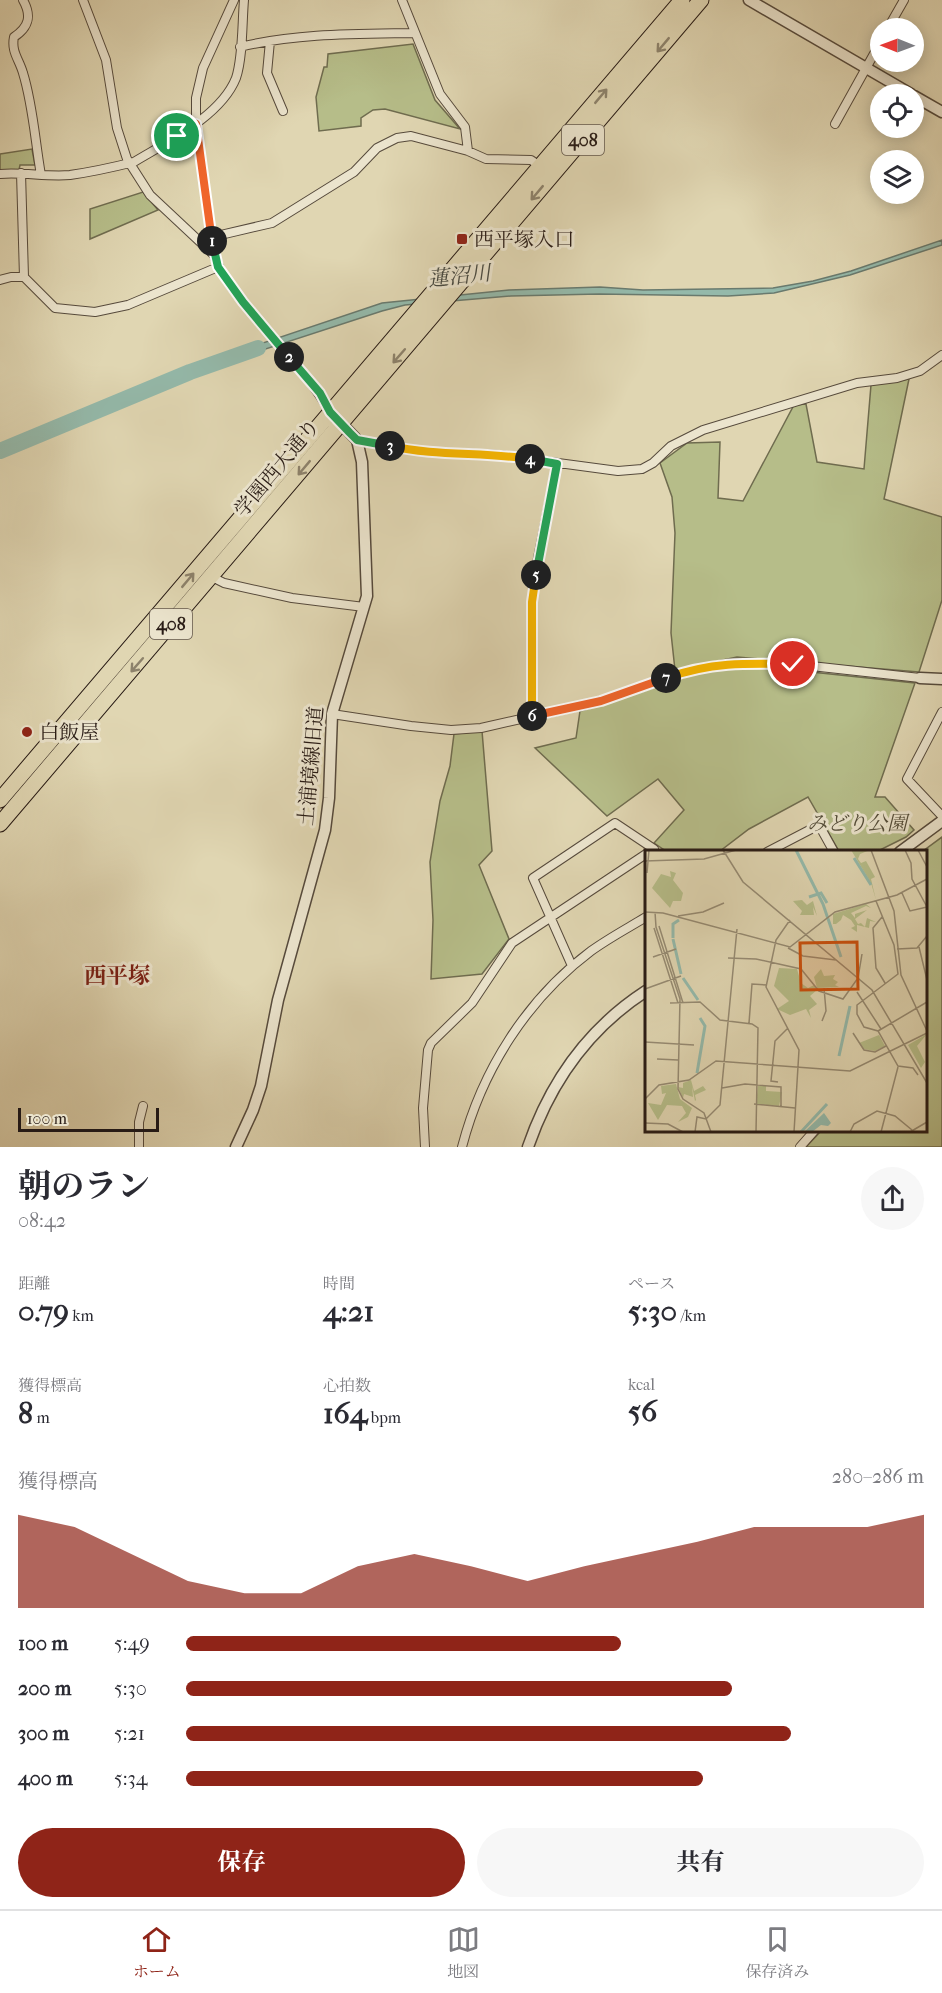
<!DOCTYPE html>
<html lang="ja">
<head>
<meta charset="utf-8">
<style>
	body { margin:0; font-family:"IM FELL French Canon","Noto Serif JP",serif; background:#f7f7f7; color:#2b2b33; height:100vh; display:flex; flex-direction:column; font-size:22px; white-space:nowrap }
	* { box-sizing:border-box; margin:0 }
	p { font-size:20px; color:#7c7c81 }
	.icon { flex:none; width:33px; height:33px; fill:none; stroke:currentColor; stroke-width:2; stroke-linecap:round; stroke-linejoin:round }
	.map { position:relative; height:1147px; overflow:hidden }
	.drawer { display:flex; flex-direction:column; background:#fff; flex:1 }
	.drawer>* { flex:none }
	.needle { width:39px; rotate:271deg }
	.fabs { position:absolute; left:870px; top:18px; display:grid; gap:12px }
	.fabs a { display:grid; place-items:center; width:54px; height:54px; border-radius:50%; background:#fff; box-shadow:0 3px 15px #0003; font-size:30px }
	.scale { position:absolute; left:18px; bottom:15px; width:141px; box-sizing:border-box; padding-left:6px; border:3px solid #281b15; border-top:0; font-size:16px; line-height:21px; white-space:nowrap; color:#281b15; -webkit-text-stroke:4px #ebe4cd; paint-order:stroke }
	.pin { position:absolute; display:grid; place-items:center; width:51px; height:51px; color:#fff; margin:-26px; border:3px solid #fff; border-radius:50%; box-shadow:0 2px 6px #0007 }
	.km { position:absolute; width:30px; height:30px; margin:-15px; border-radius:50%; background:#222; color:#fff; font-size:16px; line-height:30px; text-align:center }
	.round { display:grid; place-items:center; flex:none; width:63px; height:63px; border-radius:32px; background:#f7f7f7 }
	.head { display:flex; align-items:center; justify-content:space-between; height:102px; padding:0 18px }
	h1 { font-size:33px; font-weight:700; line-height:45px }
	.metrics { display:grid; grid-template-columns:repeat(3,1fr); gap:9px; height:102px; padding:6px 18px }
	.metrics div { display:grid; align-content:center }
	.metrics b { font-size:30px; font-weight:700 }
	.metrics small { font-size:16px; font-weight:400 }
	.metrics p { font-size:16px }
	.chart { height:168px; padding:12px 18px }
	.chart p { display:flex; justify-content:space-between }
	.chart svg { width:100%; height:108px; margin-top:6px; fill:#8f2418; opacity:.7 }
	.button { display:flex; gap:12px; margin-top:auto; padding:12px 18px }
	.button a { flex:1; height:69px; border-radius:36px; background:#8f2418; color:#fff; font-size:24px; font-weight:700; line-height:69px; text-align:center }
	.button a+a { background:#f7f7f7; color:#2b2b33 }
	ul { padding:0 18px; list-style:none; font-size:20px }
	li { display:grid; grid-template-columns:96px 72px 1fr; align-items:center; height:45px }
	li i { height:15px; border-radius:8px; background:#8f2418 }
	.tabs { display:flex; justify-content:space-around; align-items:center; height:84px; border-top:2px solid #e1e1e2; background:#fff; font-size:16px; color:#7c7c81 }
	.tabs a { display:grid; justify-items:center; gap:3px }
	.tabs .current { color:#8f2418 }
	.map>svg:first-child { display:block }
</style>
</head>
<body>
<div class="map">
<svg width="942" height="1147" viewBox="0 0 942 1147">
	<rect width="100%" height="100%" fill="#e0d6b2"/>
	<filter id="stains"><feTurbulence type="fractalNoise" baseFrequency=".00333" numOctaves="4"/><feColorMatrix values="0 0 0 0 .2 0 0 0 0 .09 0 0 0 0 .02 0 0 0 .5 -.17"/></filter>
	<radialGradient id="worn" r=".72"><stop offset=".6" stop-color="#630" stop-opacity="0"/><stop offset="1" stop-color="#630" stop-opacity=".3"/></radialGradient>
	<path fill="#b6bd89" stroke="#6f6c4f" stroke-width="1.5" d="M413 44 435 100 460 129 385 109 373 110 361 118V126L319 131 316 97 324 67H327L328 54Z
		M32 149 35 165H20L19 170H0V154Z
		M143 192 158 210 90 239V209Z
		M909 379 884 499 942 517V600L919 672 737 657 675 670 671 633 675 533 672 497 660 463 687 443 720 442 718 498 743 501 794 405 806 404 817 462 864 469 871 385Z
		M734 666 783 669 915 683 875 797H885L914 830 906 837 878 851H839L808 797 749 829 720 851H666L654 843 684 810 658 779 607 816 535 748 576 738 580 711C634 697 679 674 734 666Z
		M482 731 492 851 479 865 509 939 482 974 431 979 433 920 430 862 440 801 450 766 454 734Z
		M942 837V1147H806L821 1131 926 1130V852L923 851Z"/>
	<path fill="#94b9aa" stroke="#697a6e" stroke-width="1.5" d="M942 240V245L850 275 774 293 728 296 599 294 511 296 405 305 382 311 238 358 236 352 382 303 509 290 600 287 643 290 773 288 813 281 851 271Z"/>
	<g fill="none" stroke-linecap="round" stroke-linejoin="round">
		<path stroke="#94b9aa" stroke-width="16" d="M0 451 190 372 258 348"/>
		<defs>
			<path id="minor" d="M23 0C32 16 29 27 14 37 11 52 19 59 23 73 33 105 35 141 41 175
				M83 0 106 60 117 128 127 159 150 195 214 255
				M234 0 203 68 196 98V124L214 255C222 278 240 298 255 317 281 348 310 377 330 412
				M402 0 440 94 465 127 468 151
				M888 28 904 0
				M270 41 267 73 283 111
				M240 47C297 33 357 34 415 33
				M835 124 880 43
				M21 173 24 277 55 308 95 312 128 305 218 267
				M0 174C23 172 47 177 70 175 91 172 114 167 134 162 167 142 221 116 236 78 243 57 242 23 244 0
				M212 237 272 223 354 172 377 148 397 138 411 136 468 151 486 159 531 160 540 166
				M0 280 11 277H24
				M357 440 394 447 428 452 499 455 618 471 642 469 653 463 671 446 703 430 857 383 897 378 920 371 942 355
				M212 577 224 583 292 598 364 607
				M942 712 907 779 942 816
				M332 714 411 726 451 730 481 728 601 701 692 670 736 663 793 664 920 678
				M532 717V601L538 558 557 464
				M767 852 819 825 834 852
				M572 966 533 878 615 823 654 849
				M139 1147V1122L143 1106
				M425 1147 423 1108 428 1050 431 1043 472 1003 512 943 646 854
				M462 1147C482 1070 527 999 591 951 609 938 628 928 646 917
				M800 1147 815 1130"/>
			<path id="tertiary" d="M749 0 911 94
				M914 96 942 112
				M920 678 942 679
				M900 852 942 821
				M236 1147 253 1110 261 1086 278 1000 325 830 329 798 332 714 367 596 362 462 357 440 337 419
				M528 1147C550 1083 589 1028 646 991"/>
			<path id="trunk" d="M0 800 682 0
				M0 824 701 0"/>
		</defs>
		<use href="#minor" stroke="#564a3c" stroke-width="10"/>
		<use href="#tertiary" stroke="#564a3c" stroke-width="13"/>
		<use href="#trunk" stroke="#281b15" stroke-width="17"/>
		<use href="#minor" stroke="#ebe4cd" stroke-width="8"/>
		<use href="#tertiary" stroke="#ebe4cd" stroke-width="10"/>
		<use href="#trunk" stroke="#e0d6b2" stroke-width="15"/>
	</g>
	<defs><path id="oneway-shaft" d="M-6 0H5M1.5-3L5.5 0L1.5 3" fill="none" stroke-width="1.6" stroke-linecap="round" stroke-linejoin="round" transform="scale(1.5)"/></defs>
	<g stroke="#8d826b">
		<use href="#oneway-shaft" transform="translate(663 45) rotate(130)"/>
		<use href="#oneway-shaft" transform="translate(601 96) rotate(-50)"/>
		<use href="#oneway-shaft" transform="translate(537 193) rotate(130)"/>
		<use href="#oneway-shaft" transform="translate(399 356) rotate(131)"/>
		<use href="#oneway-shaft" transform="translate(304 468) rotate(130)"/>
		<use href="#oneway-shaft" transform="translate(188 580) rotate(-50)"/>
		<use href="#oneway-shaft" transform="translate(137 665) rotate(131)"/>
	</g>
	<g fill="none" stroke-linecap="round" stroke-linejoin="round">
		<defs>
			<path id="split-1" d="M177 136 196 124 212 241"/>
			<path id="split-2" d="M212 241 218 267 243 302 289 357"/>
			<path id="split-3" d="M289 357 320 393 330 412 350 433 357 440 390 446"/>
			<path id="split-4" d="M390 446C436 456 484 452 530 459"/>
			<path id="split-5" d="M530 459 557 464 536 575"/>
			<path id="split-6" d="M532 716V602L536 575"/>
			<path id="split-7" d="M532 716 601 701 666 678"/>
			<path id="split-8" d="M666 678C711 662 746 663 793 664"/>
		</defs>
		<use href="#split-1" stroke="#fff" stroke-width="12"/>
		<use href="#split-2" stroke="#fff" stroke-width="12"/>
		<use href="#split-3" stroke="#fff" stroke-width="12"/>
		<use href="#split-4" stroke="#fff" stroke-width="12"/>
		<use href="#split-5" stroke="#fff" stroke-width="12"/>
		<use href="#split-6" stroke="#fff" stroke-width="12"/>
		<use href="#split-7" stroke="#fff" stroke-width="12"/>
		<use href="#split-8" stroke="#fff" stroke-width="12"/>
		<use href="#split-1" stroke="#f0652b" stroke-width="8"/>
		<use href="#split-2" stroke="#22a559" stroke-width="8"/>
		<use href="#split-3" stroke="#22a559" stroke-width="8"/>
		<use href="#split-4" stroke="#f5b400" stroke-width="8"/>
		<use href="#split-5" stroke="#22a559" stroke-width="8"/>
		<use href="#split-6" stroke="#f5b400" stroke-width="8"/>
		<use href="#split-7" stroke="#f0652b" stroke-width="8"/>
		<use href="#split-8" stroke="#f5b400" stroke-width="8"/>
	</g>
	<g fill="#8f2418" stroke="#ebe4cd" stroke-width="2">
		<rect x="456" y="233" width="12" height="12" rx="3"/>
		<circle cx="27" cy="732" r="6"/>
	</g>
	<g text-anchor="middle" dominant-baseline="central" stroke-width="6" stroke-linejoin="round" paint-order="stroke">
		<g fill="#ebe4cd" stroke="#62574c" stroke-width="1.5">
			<rect x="562" y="125" width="42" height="30" rx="4.5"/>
			<rect x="150" y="609" width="42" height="30" rx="4.5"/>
		</g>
		<g font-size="18" font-weight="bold" fill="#281b15">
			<text x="583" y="140">408</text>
			<text x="171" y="624">408</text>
		</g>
		<g font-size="20" fill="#281b15" stroke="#ebe4cd" text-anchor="start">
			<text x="474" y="239">西平塚入口</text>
			<text x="39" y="732">白飯屋</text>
		</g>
		<g font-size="20" fill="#281b15" stroke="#ebe4cd">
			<text transform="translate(277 468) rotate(-50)">学園西大通り</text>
			<text transform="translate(311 766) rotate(-85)">土浦境線旧道</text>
		</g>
		<g font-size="20" font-style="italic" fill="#534c38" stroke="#ebe4cd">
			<text x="857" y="823">みどり公園</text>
		</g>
		<g font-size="21" font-style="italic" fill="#484a42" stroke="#ebe4cd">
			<text transform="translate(459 276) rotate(-6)">蓮沼川</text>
		</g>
		<g font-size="22" font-weight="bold" fill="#7a1f14" stroke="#ebe4cd">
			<text x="117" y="976">西平塚</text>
		</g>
	</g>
	<g transform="translate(645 850)">
		<rect width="282" height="282" fill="#e0d6b2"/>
		<path d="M206 0H225L215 4 213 9 216 13 221 11 230 27 226 29 231 50 226 33ZM25 21 31 23 28 30 38 43 36 51H28L25 58 7 38 16 24 26 27ZM157 50 162 55 168 51 172 66 168 57 169 65H155L157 61 148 51ZM221 54 226 58 221 56 206 63 210 68V64L222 60 210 69 213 74 216 73 220 77 222 68 231 72 225 71 224 78 212 75V82L206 78 210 76 206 70 198 65 196 70 191 74H188V64ZM134 118 152 119 156 133 163 138 169 135 172 140 165 146 172 154 164 160 166 168 161 159 145 165 132 159 144 151 129 136ZM176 119 179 126 190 125 188 129 193 132 190 135 194 137 172 138 169 127ZM282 184 272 196 280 212 276 218 263 195ZM234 185 240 196 230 201 218 199 214 193ZM46 230 49 241 58 236 61 240 50 245 51 250 50 251 47 236 48 247 39 244 38 248 33 237 38 238V233ZM31 234 35 249 47 258 43 267 33 272 41 263 37 256 22 255 13 270 3 253 16 255 21 243 17 244 16 236ZM113 236H121V241L137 242 134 256 111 254Z" fill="#b6bd89"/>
		<path d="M179 263 186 273 183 276 176 275 167 282H159Z" fill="#94b9aa"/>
		<path fill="none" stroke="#94b9aa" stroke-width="3" d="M151 0 178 54 196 107M209 8 226 35M164 47 176 43 182 53M28 88V74L34 70M28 89 36 124M38 128 53 150M194 206 205 156M52 223 60 176 55 168M156 282 182 254"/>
		<path fill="none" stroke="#968b73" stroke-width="1.5" d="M78 0 98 32 227 140 282 233M226 0 249 61 256 125 282 181M260 0 266 13 267 29 282 57M273 0 282 17M0 11 59 9 91 0M2 23 4 0M257 43 265 61 282 57M231 51 249 95 253 124 212 155V164L219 177 233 181 253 216 268 218 273 225M0 62 18 63 145 97 190 62 252 45 282 29M10 62 11 77 35 149 33 239 38 249 59 263 66 282M33 66 58 62 79 53M237 67 228 78 231 118 240 133M145 70 131 90 121 137 154 200 149 282M14 76 38 153M9 78 33 153M274 97 282 130M143 98 158 106 191 110M252 99 272 98 282 86M8 107 31 99M83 108 111 109 156 119 174 141 198 149 213 128 217 104M0 139 36 126M212 142 236 179M25 153 55 152 75 170 107 174 113 178 111 282M177 171 181 161 179 138M104 173 107 134 122 135M233 181 282 152M208 183 219 200 230 202 241 196M0 192 49 195M12 209 33 210M133 232 126 231 130 191 143 178M77 238 100 234 136 237V257M0 249 14 235 44 230 71 211 205 221 282 183M109 254 150 258M0 273 23 274 38 282M50 282 52 267 61 269 75 255 92 79M205 282 209 274 232 261 250 266 267 280M236 282 253 217M265 282 282 272"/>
		<path fill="#cb500d" fill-opacity="0.15" stroke="#cb500d" stroke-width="3" d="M212 92 213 139 156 140 155 93Z"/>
		<rect width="282" height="282" fill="none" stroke="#281b15" stroke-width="3"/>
	</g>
	<rect width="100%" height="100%" filter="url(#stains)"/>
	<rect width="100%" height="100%" fill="url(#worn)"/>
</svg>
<div class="fabs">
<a><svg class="needle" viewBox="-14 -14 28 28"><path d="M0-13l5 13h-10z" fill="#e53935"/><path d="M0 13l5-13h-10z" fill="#7c7c81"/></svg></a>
<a><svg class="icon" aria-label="locate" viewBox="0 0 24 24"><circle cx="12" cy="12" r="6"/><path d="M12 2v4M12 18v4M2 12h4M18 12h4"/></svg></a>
<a><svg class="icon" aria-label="layers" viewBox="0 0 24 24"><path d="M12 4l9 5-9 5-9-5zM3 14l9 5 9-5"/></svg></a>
</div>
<div class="scale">100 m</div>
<div class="pin" style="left:177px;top:136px;background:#1e9e55"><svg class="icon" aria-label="arrive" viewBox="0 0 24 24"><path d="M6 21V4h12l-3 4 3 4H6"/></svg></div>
<div class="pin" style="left:793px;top:664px;background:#d93025"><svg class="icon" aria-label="check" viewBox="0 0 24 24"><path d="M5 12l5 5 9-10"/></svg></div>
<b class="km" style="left:212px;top:241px">1</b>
<b class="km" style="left:289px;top:357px">2</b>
<b class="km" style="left:390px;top:446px">3</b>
<b class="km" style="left:530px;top:459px">4</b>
<b class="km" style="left:536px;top:575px">5</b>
<b class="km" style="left:532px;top:716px">6</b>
<b class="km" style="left:666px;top:678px">7</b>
</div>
<section class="drawer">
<div class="head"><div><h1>朝のラン</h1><p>08:42</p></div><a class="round"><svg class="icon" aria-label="share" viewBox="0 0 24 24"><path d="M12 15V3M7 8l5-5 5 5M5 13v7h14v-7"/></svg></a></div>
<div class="metrics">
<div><p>距離</p><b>0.79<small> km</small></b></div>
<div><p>時間</p><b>4:21</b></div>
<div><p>ペース</p><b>5:30<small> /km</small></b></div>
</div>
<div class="metrics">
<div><p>獲得標高</p><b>8<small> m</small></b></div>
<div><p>心拍数</p><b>164<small> bpm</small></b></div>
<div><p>kcal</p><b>56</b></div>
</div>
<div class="chart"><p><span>獲得標高</span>280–286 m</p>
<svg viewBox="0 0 160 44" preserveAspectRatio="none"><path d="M0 44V6L10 11L20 22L30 33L40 38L50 38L60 27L70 22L80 27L90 33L100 27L110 22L120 17L130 11L140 11L150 11L160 6V44z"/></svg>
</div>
<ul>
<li><b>100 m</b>5:49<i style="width:59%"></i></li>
<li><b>200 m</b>5:30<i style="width:74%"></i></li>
<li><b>300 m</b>5:21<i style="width:82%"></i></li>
<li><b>400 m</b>5:34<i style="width:70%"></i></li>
</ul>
<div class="button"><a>保存</a><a>共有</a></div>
</section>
<nav class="tabs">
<a class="current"><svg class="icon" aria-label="home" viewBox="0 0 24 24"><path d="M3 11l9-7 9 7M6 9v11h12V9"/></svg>ホーム</a>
<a><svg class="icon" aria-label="map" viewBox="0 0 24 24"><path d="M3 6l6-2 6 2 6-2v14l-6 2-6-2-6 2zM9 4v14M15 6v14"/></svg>地図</a>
<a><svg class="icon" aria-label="saved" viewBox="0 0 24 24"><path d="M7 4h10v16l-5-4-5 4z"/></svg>保存済み</a>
</nav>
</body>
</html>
